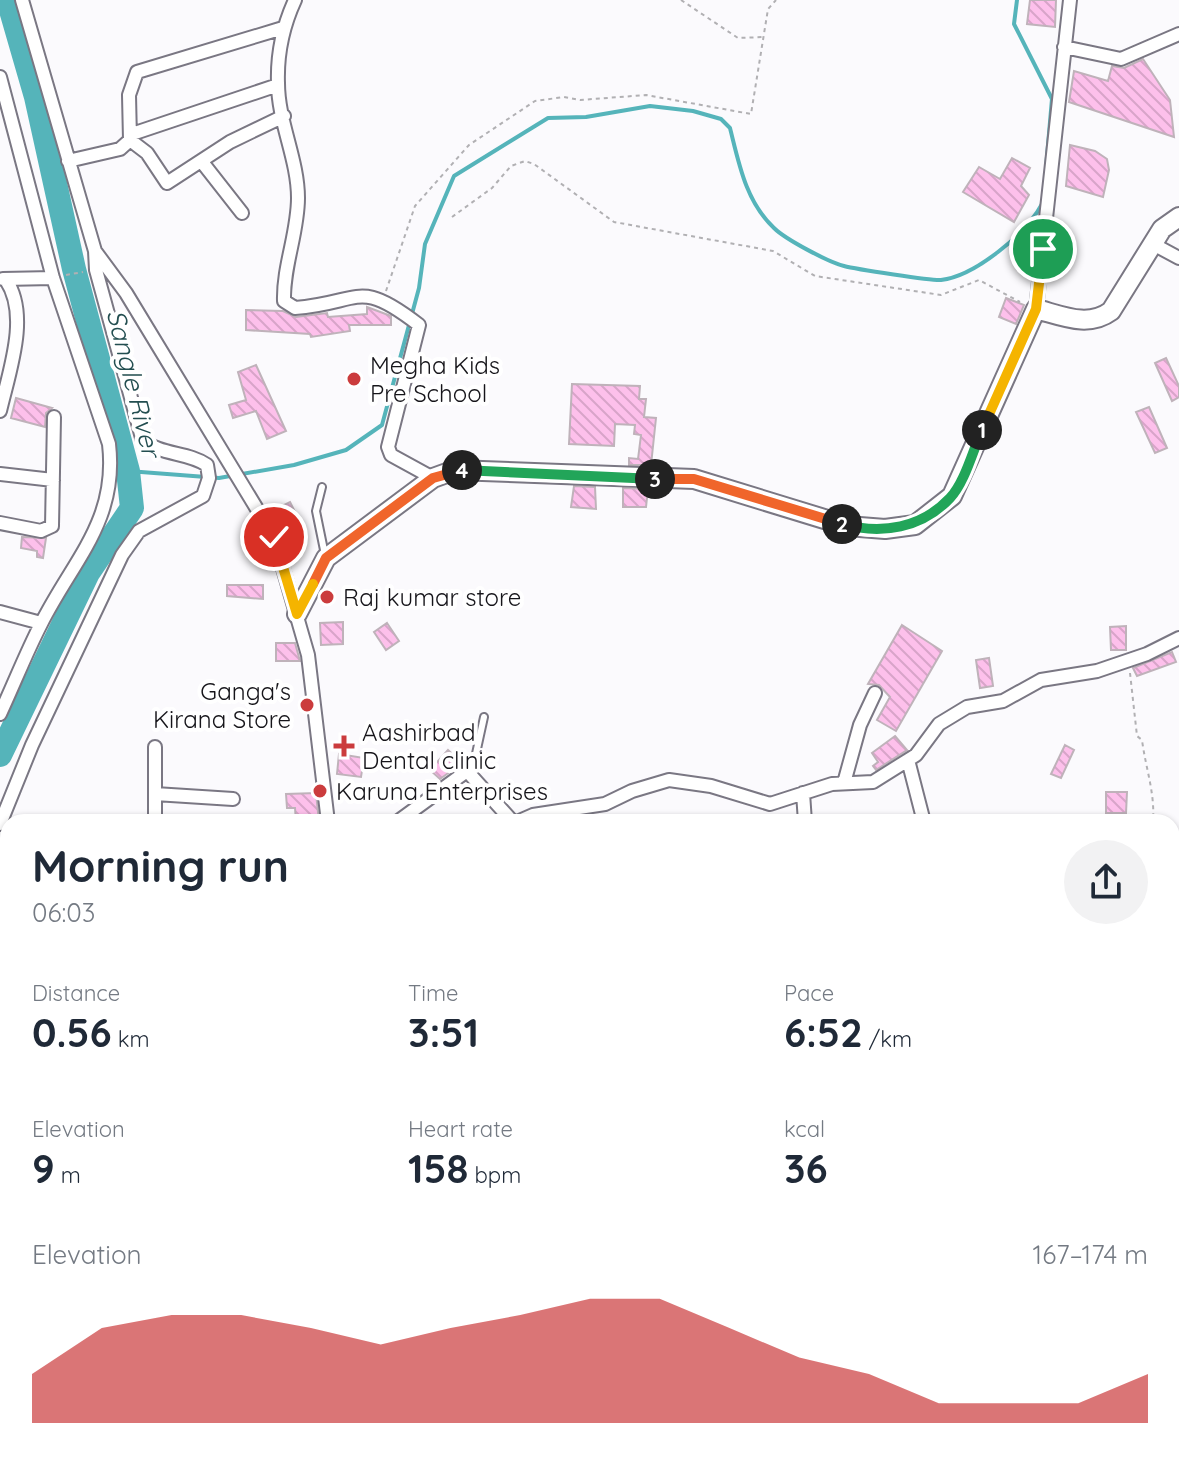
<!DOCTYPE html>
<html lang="en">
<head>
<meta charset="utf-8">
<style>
	body { margin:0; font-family:Quicksand,sans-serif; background:#f2f2f3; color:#1f2937; height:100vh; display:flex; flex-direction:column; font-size:30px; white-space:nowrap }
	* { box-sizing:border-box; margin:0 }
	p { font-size:26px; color:#747a83 }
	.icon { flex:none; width:44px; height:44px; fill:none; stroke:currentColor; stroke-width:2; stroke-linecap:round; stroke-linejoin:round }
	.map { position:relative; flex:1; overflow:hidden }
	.details { position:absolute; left:0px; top:814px; width:1180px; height:650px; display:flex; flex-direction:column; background:#fff; border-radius:24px 24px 0 0; box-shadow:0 2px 6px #0004 }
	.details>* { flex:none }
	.pin { position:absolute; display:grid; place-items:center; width:68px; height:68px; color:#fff; margin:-34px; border:4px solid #fff; border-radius:50%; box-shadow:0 2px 8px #0007 }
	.km { position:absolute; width:40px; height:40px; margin:-20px; border-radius:50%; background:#222; color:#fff; font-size:22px; line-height:40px; text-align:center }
	.round { display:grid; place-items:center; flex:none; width:84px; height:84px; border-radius:42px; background:#f2f2f3 }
	.overview { display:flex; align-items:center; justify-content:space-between; height:136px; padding:0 32px }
	h1 { font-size:44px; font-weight:800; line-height:60px }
	.metrics { display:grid; grid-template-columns:repeat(3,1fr); gap:12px; height:136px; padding:8px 32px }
	.metrics div { display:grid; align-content:center }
	.metrics b { font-size:40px; font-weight:800 }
	.metrics small { font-size:22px; font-weight:400 }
	.metrics p { font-size:22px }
	.chart { height:224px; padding:16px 32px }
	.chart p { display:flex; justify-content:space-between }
	.chart svg { width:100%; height:144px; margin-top:8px; fill:#cb3c3d; opacity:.7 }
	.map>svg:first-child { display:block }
</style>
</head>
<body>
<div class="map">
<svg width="1179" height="1463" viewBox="0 0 1179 1463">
	<defs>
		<pattern id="building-back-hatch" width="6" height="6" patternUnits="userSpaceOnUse" patternTransform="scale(2)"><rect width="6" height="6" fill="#fdc0eb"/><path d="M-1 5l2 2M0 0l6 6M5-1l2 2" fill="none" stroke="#d8a4c9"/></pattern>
	</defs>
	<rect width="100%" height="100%" fill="#fbfafd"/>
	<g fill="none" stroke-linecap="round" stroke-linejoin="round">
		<path stroke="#55b4ba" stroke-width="4" d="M1017 0 1014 24 1052 99 1046 168
			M128 471 219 478 294 465 346 450 382 425 419 288 425 244 454 176 548 118 586 117 650 106 693 111 721 119 730 128C739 164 746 202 774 228 785 239 828 262 844 266 855 269 933 281 941 280 975 276 1026 234 1042 204"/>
		<path stroke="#55b4ba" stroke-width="24" d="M0 755 88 573 132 508 128 471 74 269 36 97 8 0"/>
	</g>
	<path fill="url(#building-back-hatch)" stroke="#bfb2ba" stroke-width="2" d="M1030 0H1056L1055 27 1027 24Z
		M1143 59 1170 100 1174 137 1069 102 1074 71 1108 81 1112 66 1124 68Z
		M1070 145 1095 151 1107 159 1109 170 1103 197 1066 186Z
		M1012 158 1030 168 1021 186 1029 195 1014 222 963 192 979 167 1000 179Z
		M1006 298 1024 305 1016 324 999 317Z
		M367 307 391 316V325H349L350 331 311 337 310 334 246 330V310L283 311 296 317 327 313 328 317 367 314Z
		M1166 358 1179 386V397L1172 401 1155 363Z
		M256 365 286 431 267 439 256 411 233 418 229 405 246 400 238 372Z
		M572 384 640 386 639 399H646L644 417 656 418 651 465H629V458L638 459 641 435 634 434 635 425 615 424 614 446 569 444Z
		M16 398 52 408 46 413 45 427 11 418Z
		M1149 407 1167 448 1155 453 1136 412Z
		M574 486 595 487 596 509 571 507Z
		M623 488 648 489 646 507H623Z
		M290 502 301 524 305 543 292 545 278 508Z
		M22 537 46 538 43 558 37 557V551L21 548Z
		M227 585H263V599L227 596Z
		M343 622V644L321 645 320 623Z
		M387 623 399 641 386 650 374 632Z
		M902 625 942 651 896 731 877 720 890 697 879 685 868 684Z
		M1126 626V650H1111L1110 627Z
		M276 643H295L300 661H276Z
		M1172 652 1176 662 1137 676 1133 668Z
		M989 658 993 686 980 688 976 660Z
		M895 736 907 750 876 770 873 766 878 762 872 753Z
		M1065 745 1074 750 1061 778 1051 774Z
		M448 750 462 763 440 779 430 770Z
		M339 754 364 758 361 777 337 774Z
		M1106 792H1127L1126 813H1106Z
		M316 793 319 822H296L295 808H287L286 794Z"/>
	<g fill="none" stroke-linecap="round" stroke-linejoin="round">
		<defs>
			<path id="lane" d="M322 487 316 511 325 555
				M472 772 484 717"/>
			<path id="street" d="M22 0 95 251 126 293 274 537 308 655 328 822
				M295 0C283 26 277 54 278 83 278 122 298 159 298 198 298 233 283 266 284 301L295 308C362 303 357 277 419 325L388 447 391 455 433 478
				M1064 47 1121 59 1179 34
				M0 77 53 278 109 444C118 521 73 560 41 624 26 653 14 684 0 714
				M132 134 278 85
				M130 140 147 153 167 183 230 142 284 116
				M68 161 120 149 130 140 129 95 137 72 283 28
				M202 162 242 213
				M1153 244 1179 258
				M3 279 53 278
				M1036 309 1070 0
				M0 411C9 372 30 315 6 280
				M0 474 53 480
				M0 523 41 531 52 526 54 417
				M0 612 41 623
				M155 747V822
				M908 760 924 822
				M844 783 860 725 875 693
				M803 793 805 822
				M155 794 233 799
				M397 822 467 771 513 822
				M517 822 533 815 605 804 632 791 669 780 711 786 770 804 832 784 873 782 916 755 939 724 967 707 1003 701 1041 680 1097 671 1147 654 1179 638
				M0 824 32 745 122 555 139 531 203 496 209 478 207 465C187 451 158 456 142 438L96 270 95 251
				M0 861 8 862
				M0 944 8 946
				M1172 965 1179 962
				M0 989 8 990
				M1172 1111 1179 1106
				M6 1311H8
				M317 1456 322 1463
				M542 1456 543 1463
				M653 1456 655 1463
				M713 1456 717 1463
				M919 1456 931 1463
				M109 1463 111 1456
				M489 1463 491 1456
				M824 1463 828 1456
				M955 1463 958 1456"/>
			<path id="secondary" d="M297 614 326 558 433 478 455 470 694 479 847 526 885 529 915 525 952 496 1036 309C1063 316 1088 328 1111 311L1162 229 1179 217
				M1172 1285 1179 1273
				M1075 1463 1078 1456"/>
		</defs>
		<use href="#lane" stroke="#7a7783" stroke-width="10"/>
		<use href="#street" stroke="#7a7783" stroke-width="16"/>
		<use href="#secondary" stroke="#7a7783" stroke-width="22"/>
		<path stroke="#b1b0b3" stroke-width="2" stroke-dasharray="4 4" stroke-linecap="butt" d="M681 0 738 38 763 37
			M452 217 492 188 511 166 525 161 534 164 614 222 773 251 815 276 941 295 979 280 1020 302
			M66 275 83 272
			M386 291 415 206 469 145 535 101 564 97 580 100 646 95 751 114 768 9 776 0
			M1130 673 1137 736 1142 740C1146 770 1155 792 1153 822"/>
		<use href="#lane" stroke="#fff" stroke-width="6"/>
		<use href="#street" stroke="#fff" stroke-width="12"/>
		<use href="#secondary" stroke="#fff" stroke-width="18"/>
	</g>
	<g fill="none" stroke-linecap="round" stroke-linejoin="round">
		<defs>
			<path id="split-1" d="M982 430 1036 309 1043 249"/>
			<path id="split-2" d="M842 524C882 535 922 528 950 498 965 482 973 450 982 430"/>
			<path id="split-3" d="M655 479H694L842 524"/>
			<path id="split-4" d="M462 470 655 479"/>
			<path id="split-5" d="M313 584 326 558 433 478 462 470"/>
			<path id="split-6" d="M274 537 297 614 313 584"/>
		</defs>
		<use href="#split-1" stroke="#fff" stroke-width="16"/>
		<use href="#split-2" stroke="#fff" stroke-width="16"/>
		<use href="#split-3" stroke="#fff" stroke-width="16"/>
		<use href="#split-4" stroke="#fff" stroke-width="16"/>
		<use href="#split-5" stroke="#fff" stroke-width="16"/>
		<use href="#split-6" stroke="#fff" stroke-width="16"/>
		<use href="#split-1" stroke="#f5b400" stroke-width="10"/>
		<use href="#split-2" stroke="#22a559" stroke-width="10"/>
		<use href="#split-3" stroke="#f0652b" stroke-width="10"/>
		<use href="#split-4" stroke="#22a559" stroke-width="10"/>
		<use href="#split-5" stroke="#f0652b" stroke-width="10"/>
		<use href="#split-6" stroke="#f5b400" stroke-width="10"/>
	</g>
	<g fill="#cb3c3d" stroke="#fff" stroke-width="3">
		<circle cx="354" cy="379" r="8"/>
		<circle cx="327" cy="597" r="8"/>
		<circle cx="307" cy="705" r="8"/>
		<path d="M340 734h8v8h8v8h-8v8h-8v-8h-8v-8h8z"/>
		<circle cx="320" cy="791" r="8"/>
	</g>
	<g text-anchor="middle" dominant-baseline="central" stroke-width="8" stroke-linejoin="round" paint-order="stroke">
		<g font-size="24" fill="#16151a" stroke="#fff" text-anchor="start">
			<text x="370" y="365">Megha Kids<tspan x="370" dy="28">Pre School</tspan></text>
			<text x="343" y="597">Raj kumar store</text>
			<text x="291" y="691" text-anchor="end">Ganga's<tspan x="291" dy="28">Kirana Store</tspan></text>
			<text x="362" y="732">Aashirbad<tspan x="362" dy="28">Dental clinic</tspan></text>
			<text x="336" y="791">Karuna Enterprises</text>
		</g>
		<g font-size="26" font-style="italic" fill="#234e50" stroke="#fff">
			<text transform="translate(134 383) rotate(76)">Sangle River</text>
		</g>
	</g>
</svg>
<div class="pin" style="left:1043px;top:249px;background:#1e9e55"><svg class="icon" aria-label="arrive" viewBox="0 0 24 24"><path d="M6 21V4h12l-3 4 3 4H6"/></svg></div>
<div class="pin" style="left:274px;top:537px;background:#d93025"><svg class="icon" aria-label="check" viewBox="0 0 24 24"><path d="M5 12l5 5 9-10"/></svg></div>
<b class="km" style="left:982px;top:430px">1</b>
<b class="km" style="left:842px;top:524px">2</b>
<b class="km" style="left:655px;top:479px">3</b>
<b class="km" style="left:462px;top:470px">4</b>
<section class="details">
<div class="overview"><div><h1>Morning run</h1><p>06:03</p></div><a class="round"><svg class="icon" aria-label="share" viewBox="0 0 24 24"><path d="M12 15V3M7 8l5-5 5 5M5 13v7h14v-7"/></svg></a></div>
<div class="metrics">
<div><p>Distance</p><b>0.56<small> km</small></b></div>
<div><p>Time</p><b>3:51</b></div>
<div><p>Pace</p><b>6:52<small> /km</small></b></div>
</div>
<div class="metrics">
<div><p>Elevation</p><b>9<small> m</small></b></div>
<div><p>Heart rate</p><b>158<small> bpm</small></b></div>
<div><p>kcal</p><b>36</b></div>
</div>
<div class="chart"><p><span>Elevation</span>167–174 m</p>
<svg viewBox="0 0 160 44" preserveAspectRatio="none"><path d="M0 44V29L10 15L20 11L30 11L40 15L50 20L60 15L70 11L80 6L90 6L100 15L110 24L120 29L130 38L140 38L150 38L160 29V44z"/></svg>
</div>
</section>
</div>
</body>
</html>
